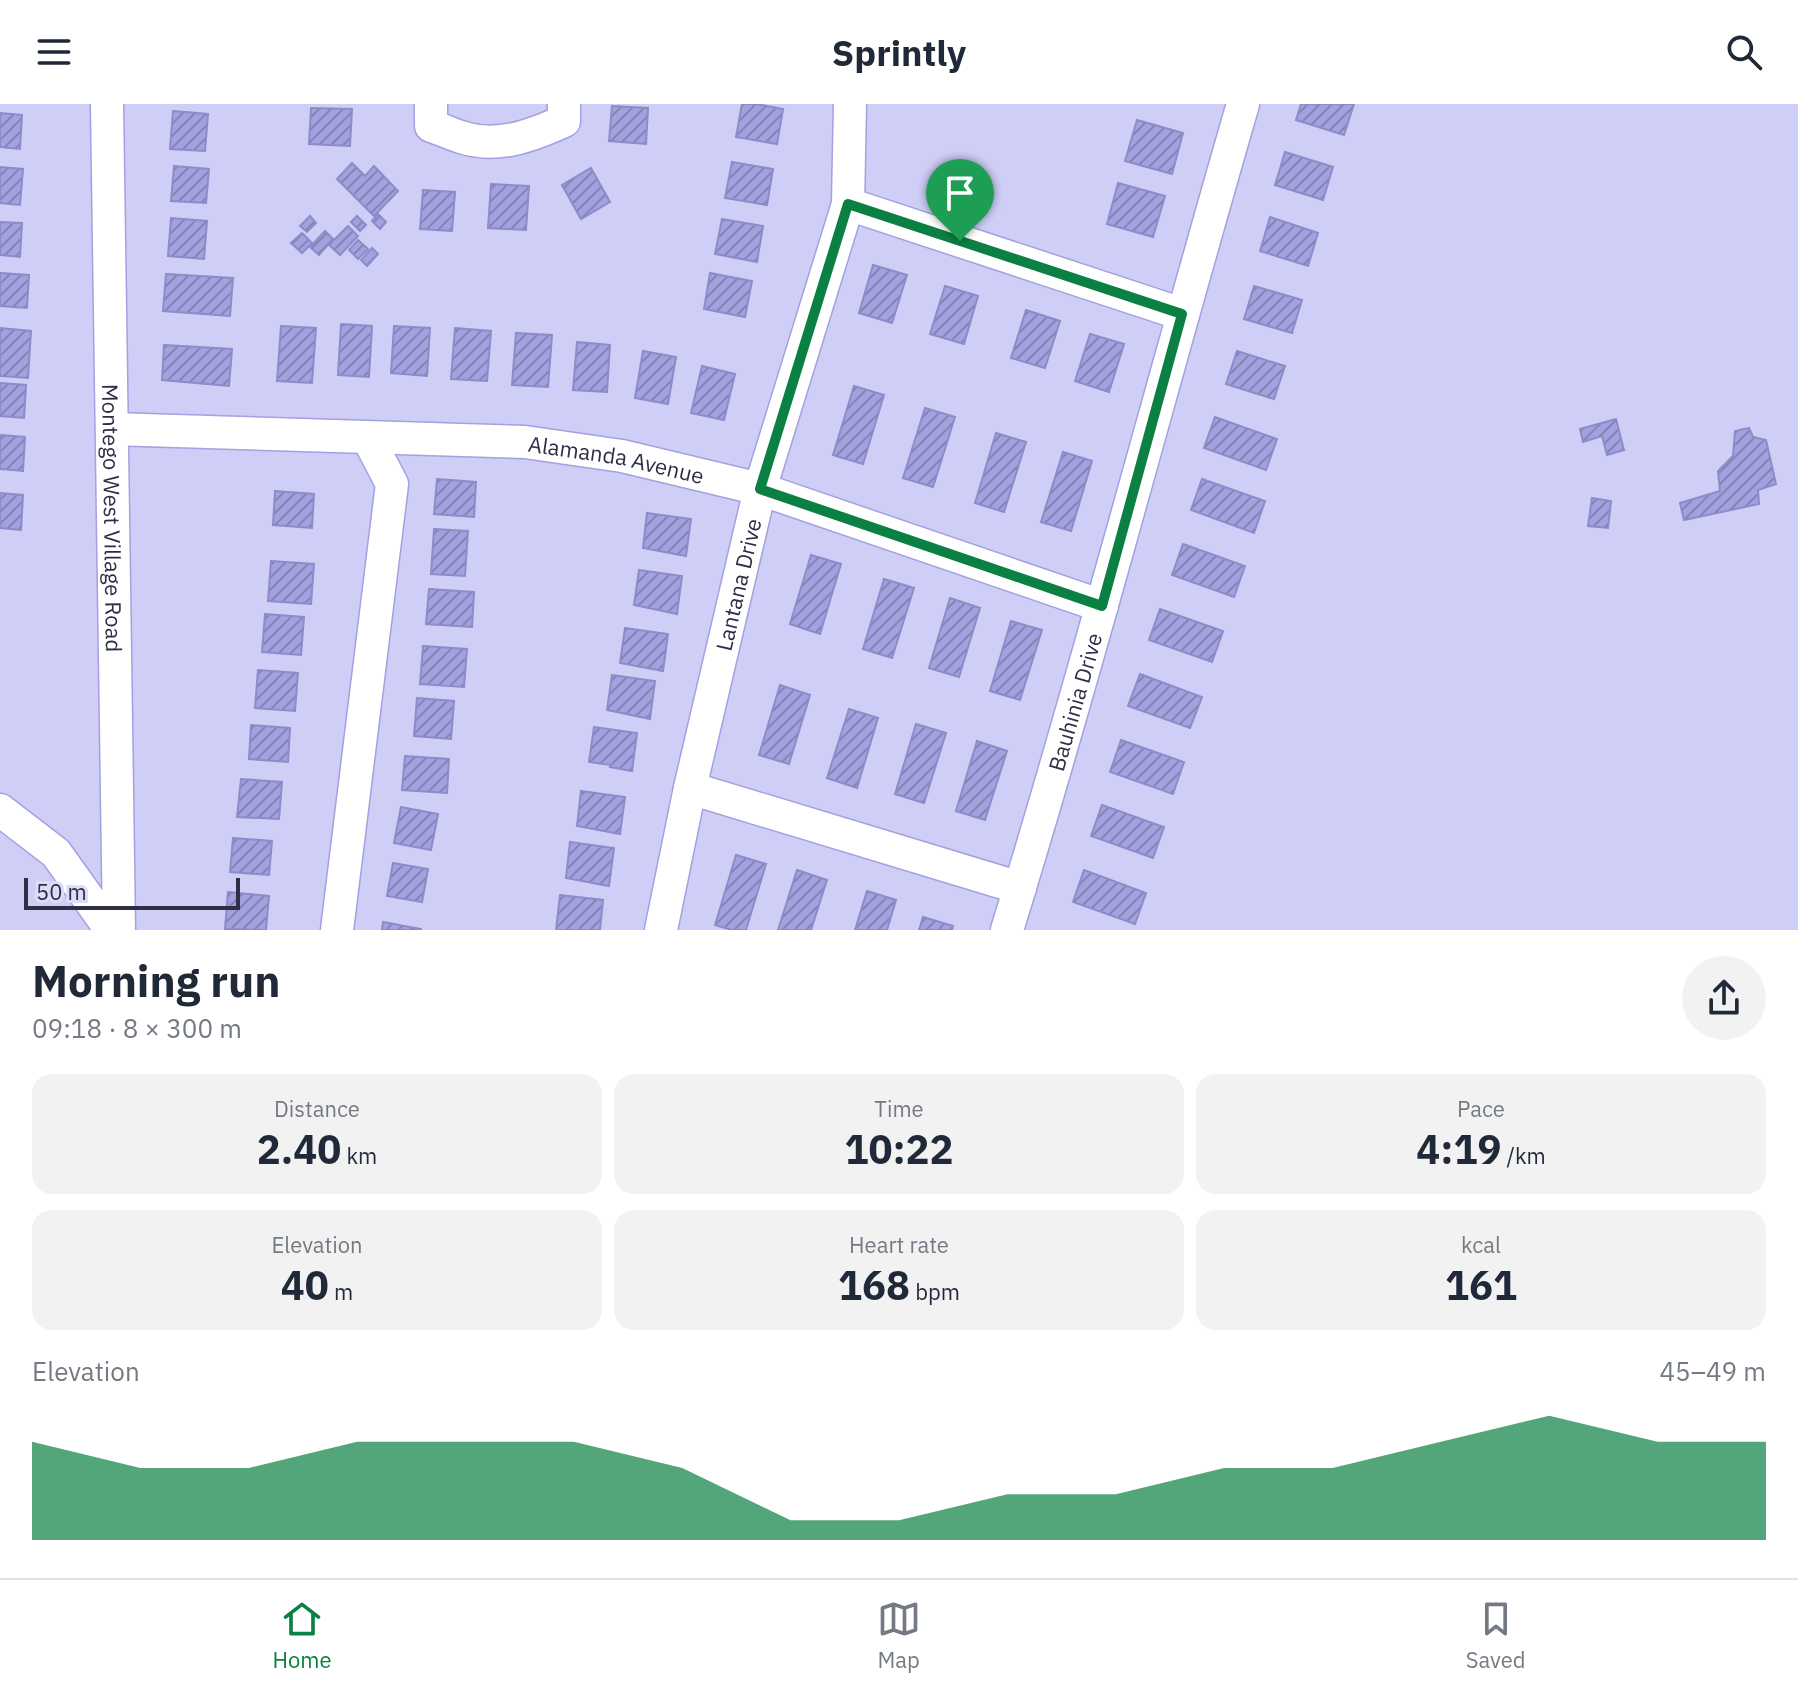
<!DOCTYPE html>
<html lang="en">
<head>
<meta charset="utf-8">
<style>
	body { margin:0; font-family:"IBM Plex Sans",sans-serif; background:#f2f2f3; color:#1f2937; height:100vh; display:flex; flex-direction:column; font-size:30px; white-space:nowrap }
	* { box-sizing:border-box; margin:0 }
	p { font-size:26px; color:#747a83 }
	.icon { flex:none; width:44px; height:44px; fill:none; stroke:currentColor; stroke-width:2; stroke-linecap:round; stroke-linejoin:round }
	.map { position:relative; height:826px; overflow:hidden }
	.panel { display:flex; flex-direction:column; background:#fff; flex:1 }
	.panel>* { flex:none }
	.scale { position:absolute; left:24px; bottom:20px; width:216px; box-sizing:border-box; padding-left:8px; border:4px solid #2e2e47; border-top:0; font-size:22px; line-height:28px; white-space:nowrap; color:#2e2e47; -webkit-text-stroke:6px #dcddf7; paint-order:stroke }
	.pin { position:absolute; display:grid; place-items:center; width:68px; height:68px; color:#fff; margin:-82px -34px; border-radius:50% 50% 50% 0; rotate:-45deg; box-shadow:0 0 8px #0007 }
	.pin .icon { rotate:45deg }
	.round { display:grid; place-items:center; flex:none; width:84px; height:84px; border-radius:42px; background:#f2f2f3 }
	.headline { display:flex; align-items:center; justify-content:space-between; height:136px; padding:0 32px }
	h1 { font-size:44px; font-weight:700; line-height:60px }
	.stats { display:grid; grid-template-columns:repeat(3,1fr); gap:12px; height:136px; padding:8px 32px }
	.stats div { display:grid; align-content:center; border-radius:20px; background:#f2f2f3; text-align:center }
	.stats b { font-size:40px; font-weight:700 }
	.stats small { font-size:22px; font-weight:400 }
	.stats p { font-size:22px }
	.chart { height:224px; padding:16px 32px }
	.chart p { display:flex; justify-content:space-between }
	.chart svg { width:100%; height:144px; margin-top:8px; fill:#0b8043; opacity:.7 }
	header { display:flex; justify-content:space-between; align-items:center; height:104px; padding:0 32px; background:#fff; font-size:36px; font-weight:700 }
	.tab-bar { display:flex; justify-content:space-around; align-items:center; height:112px; border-top:2px solid #e0e1e3; background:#fff; font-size:22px; color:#747a83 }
	.tab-bar a { display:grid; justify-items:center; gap:4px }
	.tab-bar .current { color:#0b8043 }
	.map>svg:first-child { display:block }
</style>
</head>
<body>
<header><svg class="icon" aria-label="menu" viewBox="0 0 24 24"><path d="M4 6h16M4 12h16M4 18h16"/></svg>Sprintly<svg class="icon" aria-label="search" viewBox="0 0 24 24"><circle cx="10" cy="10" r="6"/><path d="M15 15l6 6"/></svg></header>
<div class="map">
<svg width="1798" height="826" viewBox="0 0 1798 826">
	<defs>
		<pattern id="building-hatch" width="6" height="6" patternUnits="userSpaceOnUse" patternTransform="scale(2)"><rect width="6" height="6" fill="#a3a1e0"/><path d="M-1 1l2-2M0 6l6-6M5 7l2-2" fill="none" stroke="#8584b7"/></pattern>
	</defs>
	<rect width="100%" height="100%" fill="#cecef6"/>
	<path fill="url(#building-hatch)" stroke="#8d8bc8" stroke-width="2" d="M742 0H756L783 5 777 40 736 33Z
		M1301 0H1354L1344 31 1296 16Z
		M612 2 648 4 646 40 609 37Z
		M311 4 352 5 350 42 309 40Z
		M173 7 208 10 205 47 170 45Z
		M0 9 22 11 20 45 0 43Z
		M1137 16 1183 29 1172 70 1125 57Z
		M1285 48 1333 63 1323 96 1275 81Z
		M732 58 773 65 767 101 725 94Z
		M352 59 365 72 374 62 398 87 374 112 337 75Z
		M174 62 209 65 206 99 171 97Z
		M0 63 23 65 20 101 0 99Z
		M591 64 610 98 581 115 562 81Z
		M1118 79 1165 92 1153 133 1107 120Z
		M491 80 529 82 526 126 488 124Z
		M423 86 455 88 452 127 420 125Z
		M378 110 386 118 380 125 372 117Z
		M310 112 316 119 307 128 300 122Z
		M357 112 366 121 360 127 351 118Z
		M1270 113 1318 129 1308 162 1260 147Z
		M171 114 207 117 204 155 168 152Z
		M722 115 763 122 757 158 715 150Z
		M0 118 22 119 20 153 0 151Z
		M348 122 358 132 340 151 329 141Z
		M325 127 333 135 319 151 310 143Z
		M302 129 312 139 302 149 291 139Z
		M358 136 368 145 358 155 349 146Z
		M372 144 378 150 367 162 361 156Z
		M873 161 907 171 892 219 859 209Z
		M0 169 29 171 27 204 0 202Z
		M710 169 752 177 745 213 704 205Z
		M166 170 233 174 230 212 163 207Z
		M945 182 978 192 964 240 930 230Z
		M1254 182 1302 196 1292 229 1244 215Z
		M1026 206 1060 217 1045 264 1011 254Z
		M341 220 372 222 369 273 338 271Z
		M281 222 316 224 312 279 277 277Z
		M394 222 430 224 427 272 391 269Z
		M0 224 31 227 28 274 0 272Z
		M455 224 491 227 487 277 451 275Z
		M516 229 552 231 548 283 512 281Z
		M1090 230 1124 240 1109 288 1075 277Z
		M577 238 610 241 607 288 573 286Z
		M164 241 232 245 229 282 162 276Z
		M643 247 676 253 668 300 635 294Z
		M1237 247 1285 262 1274 295 1226 280Z
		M702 262 735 270 724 316 691 309Z
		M0 279 26 281 24 314 0 312Z
		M854 282 884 291 863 360 833 351Z
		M925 304 955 313 933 383 903 374Z
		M1215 313 1277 335 1266 366 1204 344Z
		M1616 315 1624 346 1607 351 1602 332 1583 338 1580 325Z
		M1749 324 1753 333 1766 336 1776 380 1758 386 1759 400 1684 416 1680 399 1720 387 1718 367 1733 352 1735 327Z
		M996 329 1026 338 1004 408 975 399Z
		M0 331 25 333 23 367 0 365Z
		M1063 348 1092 357 1071 427 1041 418Z
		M437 375 476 378 474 413 434 410Z
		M1202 375 1265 397 1254 429 1191 406Z
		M275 387 314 390 312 424 273 421Z
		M0 389 23 391 21 426 0 424Z
		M1592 394 1611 397 1608 424 1588 422Z
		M647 409 691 415 686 452 643 444Z
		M434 425 468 427 465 472 431 470Z
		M1183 440 1245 462 1234 493 1172 471Z
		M811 451 841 460 820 530 790 520Z
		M271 457 314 460 311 500 268 497Z
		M639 466 682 472 677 510 634 501Z
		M884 475 914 484 892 554 863 545Z
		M429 485 474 488 472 523 426 520Z
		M950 494 980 504 959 573 929 564Z
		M1160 505 1223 527 1212 558 1149 536Z
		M265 510 304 513 301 551 262 548Z
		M1011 517 1042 526 1020 596 990 587Z
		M625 524 668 530 663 567 620 559Z
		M423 542 467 545 464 583 420 580Z
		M258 566 298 569 295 607 255 604Z
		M1140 570 1202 593 1190 624 1128 602Z
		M612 571 655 577 650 615 607 606Z
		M780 581 810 591 789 660 759 651Z
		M417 594 454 597 451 635 414 632Z
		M849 605 878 614 857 684 827 674Z
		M916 620 946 629 924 699 895 690Z
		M251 621 290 624 288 658 249 655Z
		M594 623 637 629 632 667 610 663 611 661 589 658Z
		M1121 636 1184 658 1173 690 1110 668Z
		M977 637 1007 647 985 716 956 707Z
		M405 652 449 655 447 689 402 686Z
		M241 675 282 678 279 715 237 713Z
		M581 687 625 693 620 730 577 722Z
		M1102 701 1164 723 1153 754 1091 732Z
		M401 703 438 710 431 746 394 739Z
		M233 734 272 737 269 771 230 768Z
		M570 738 614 744 609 782 566 774Z
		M736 751 766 760 746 826H732L715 821Z
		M393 759 428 765 422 798 387 792Z
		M797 766 827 776 811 826H778Z
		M1084 766 1146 789 1135 820 1073 798Z
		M867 787 896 796 887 826H855Z
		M228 788 269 792 266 826 225 825Z
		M560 791 603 796 600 826H556Z
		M923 813 953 822 952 826H919Z
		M383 818 421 825V826H382Z"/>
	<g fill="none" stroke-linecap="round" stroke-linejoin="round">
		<defs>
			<g id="minor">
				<path id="s1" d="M107 0 119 826"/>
				<path d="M431 0V22C441 25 451 30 461 33 497 45 531 32 564 17V0"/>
				<path d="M848 100 1182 210"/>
				<path id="s2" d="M112 325 525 338 622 352 760 385 1102 502"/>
				<path d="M690 684 1020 784"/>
				<path d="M0 706 56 749 111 826"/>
				<path d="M337 826 392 380 368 334"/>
				<path id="s3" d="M661 826 690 684 760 385 848 100 850 0"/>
				<path id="s4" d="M1007 826C1091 552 1163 275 1243 0"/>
			</g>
		</defs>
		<use href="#minor" stroke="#a3a1e0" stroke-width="35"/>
		<use href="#minor" stroke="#fff" stroke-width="32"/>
	</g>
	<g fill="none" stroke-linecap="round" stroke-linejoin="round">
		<defs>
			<path id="route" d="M848 100 1182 210 1102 502 760 385Z"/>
		</defs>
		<use href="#route" stroke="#fff" stroke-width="16"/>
		<use href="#route" stroke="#0b8043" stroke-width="10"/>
	</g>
	<g text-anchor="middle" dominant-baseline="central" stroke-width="7" stroke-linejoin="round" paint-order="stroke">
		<g font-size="22" fill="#2e2e47" stroke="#dcddf7">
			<text stroke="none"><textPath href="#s2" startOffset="506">Alamanda Avenue</textPath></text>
			<text stroke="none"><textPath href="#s1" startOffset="414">Montego West Village Road</textPath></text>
			<text stroke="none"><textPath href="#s3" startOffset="354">Lantana Drive</textPath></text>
			<text stroke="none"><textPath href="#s4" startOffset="238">Bauhinia Drive</textPath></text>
		</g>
	</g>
</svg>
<div class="scale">50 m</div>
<div class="pin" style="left:960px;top:137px;background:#1e9e55"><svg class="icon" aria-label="arrive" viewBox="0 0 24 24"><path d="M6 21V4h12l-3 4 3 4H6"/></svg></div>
</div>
<section class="panel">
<div class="headline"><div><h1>Morning run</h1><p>09:18 · 8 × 300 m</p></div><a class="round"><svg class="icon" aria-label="share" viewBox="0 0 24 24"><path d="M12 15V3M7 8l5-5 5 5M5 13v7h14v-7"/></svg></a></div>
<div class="stats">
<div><p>Distance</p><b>2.40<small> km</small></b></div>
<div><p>Time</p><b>10:22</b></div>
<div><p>Pace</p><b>4:19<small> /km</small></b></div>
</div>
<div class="stats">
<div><p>Elevation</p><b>40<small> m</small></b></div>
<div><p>Heart rate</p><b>168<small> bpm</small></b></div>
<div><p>kcal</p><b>161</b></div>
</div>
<div class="chart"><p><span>Elevation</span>45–49 m</p>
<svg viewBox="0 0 160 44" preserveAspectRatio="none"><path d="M0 44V14L10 22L20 22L30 14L40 14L50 14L60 22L70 38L80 38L90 30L100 30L110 22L120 22L130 14L140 6L150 14L160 14V44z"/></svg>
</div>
</section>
<nav class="tab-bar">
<a class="current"><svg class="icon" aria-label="home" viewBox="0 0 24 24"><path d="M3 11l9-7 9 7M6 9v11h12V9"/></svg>Home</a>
<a><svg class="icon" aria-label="map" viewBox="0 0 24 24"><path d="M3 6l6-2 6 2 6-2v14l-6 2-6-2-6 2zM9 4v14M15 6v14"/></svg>Map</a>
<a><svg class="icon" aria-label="saved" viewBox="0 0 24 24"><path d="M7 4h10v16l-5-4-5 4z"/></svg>Saved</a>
</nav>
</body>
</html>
